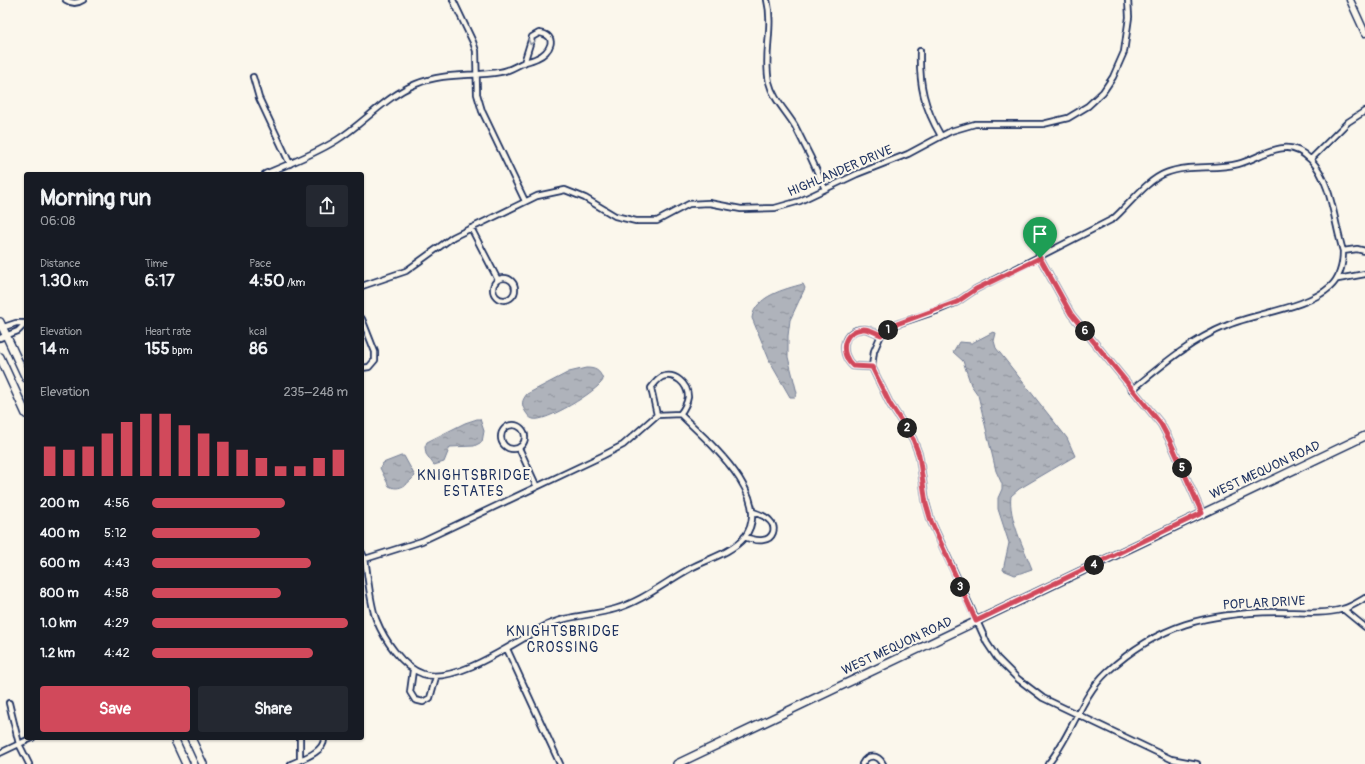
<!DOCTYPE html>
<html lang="en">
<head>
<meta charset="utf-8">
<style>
	body { margin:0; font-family:Pangolin,sans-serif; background:#242831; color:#f1f3f6; height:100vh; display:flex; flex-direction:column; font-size:15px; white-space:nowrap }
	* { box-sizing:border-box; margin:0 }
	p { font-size:13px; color:#9ea1a6 }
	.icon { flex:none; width:22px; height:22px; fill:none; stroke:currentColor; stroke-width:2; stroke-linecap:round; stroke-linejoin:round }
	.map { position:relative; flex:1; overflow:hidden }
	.side { position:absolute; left:24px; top:172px; width:340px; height:568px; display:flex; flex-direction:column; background:#171b24; border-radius:4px; box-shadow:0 1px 3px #0004 }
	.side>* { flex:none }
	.pin { position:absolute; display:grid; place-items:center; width:34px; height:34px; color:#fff; margin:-41px -17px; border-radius:50% 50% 50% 0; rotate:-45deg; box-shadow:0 0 4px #0007 }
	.pin .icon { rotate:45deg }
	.km { position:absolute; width:20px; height:20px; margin:-10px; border-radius:50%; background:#222; color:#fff; font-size:11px; line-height:20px; text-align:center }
	.round { display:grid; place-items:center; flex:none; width:42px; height:42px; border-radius:4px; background:#242831 }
	.headline { display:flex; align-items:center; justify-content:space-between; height:68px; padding:0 16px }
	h1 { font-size:22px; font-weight:800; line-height:30px }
	.stats { display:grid; grid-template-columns:repeat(3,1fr); gap:6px; height:68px; padding:4px 16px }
	.stats div { display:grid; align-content:center }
	.stats b { font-size:17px; font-weight:800 }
	.stats small { font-size:11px; font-weight:400 }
	.stats p { font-size:11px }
	.chart { height:112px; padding:8px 16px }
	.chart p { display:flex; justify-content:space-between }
	.chart svg { width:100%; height:72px; margin-top:4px; stroke:#d1495b; stroke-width:6 }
	.cta { display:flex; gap:8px; margin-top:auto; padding:8px 16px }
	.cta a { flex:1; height:46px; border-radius:4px; background:#d1495b; color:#fff; font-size:16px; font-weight:800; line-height:46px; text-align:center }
	.cta a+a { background:#242831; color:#f1f3f6 }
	ul { padding:0 16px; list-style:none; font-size:13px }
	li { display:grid; grid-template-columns:64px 48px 1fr; align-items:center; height:30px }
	li i { height:10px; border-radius:5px; background:#d1495b }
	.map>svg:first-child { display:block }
</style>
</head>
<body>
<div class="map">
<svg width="1365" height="764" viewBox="0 0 1365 764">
	<defs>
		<pattern id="water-ripples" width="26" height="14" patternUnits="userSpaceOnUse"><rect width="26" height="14" fill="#afb3bb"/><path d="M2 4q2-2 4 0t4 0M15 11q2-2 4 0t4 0" fill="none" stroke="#8e929b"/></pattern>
	</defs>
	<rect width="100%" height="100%" fill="#fbf7ec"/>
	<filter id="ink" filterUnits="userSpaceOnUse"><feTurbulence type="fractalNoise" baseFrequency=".025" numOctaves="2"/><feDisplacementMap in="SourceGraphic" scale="8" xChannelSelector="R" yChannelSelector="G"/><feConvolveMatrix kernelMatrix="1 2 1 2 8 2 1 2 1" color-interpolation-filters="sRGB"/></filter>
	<g filter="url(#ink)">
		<path fill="url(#water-ripples)" stroke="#747e96" d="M803 284 805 288 790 320 788 336V357L797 393 795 397H790L771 364 752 318C755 296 785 289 803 284Z
			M993 332 996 333 994 341 996 348 1067 438 1075 456 1019 489 1011 496C1008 517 1024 548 1032 569L1015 575 1003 570 1009 543 998 509V498L1002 489V484L996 471 978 395 971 385 963 361 953 352 959 342 972 343Z
			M586 368C595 368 600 370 603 380 598 391 545 423 533 419 529 418 527 414 525 411 521 404 522 400 527 394L569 372Z
			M477 419H480L484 431 482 442 474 446 450 447 444 462 434 465 426 454 425 447 427 442 465 423Z
			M401 456H404L415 476C408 483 400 492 389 486L380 468 383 463Z"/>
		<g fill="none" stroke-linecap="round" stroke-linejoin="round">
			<defs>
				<path id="street" d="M66 0C72 4 77 4 83 0
					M453 0 473 42 476 51 477 94 482 111 525 201
					M767 0C774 27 763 55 769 82 773 99 786 111 795 126 806 147 816 168 825 189
					M920 51C919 85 924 107 941 136
					M253 77 259 98 290 164
					M1311 159 1348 122 1365 111
					M265 174C289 164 315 154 337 140 364 123 386 96 416 84 445 72 471 77 500 72 510 71 517 65 525 62 529 61 533 60 537 58 550 53 559 35 539 33L532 37 524 63
					M471 228 498 280
					M1343 251 1357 249 1365 251
					M1040 258 1071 314 1161 424 1170 441 1202 513
					M493 289a11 11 0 1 1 22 0a11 11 0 1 1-22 0Z
					M1338 279 1365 274
					M362 286 406 271 453 237 537 196 565 190 585 198 615 216 636 221H657L689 204 709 203 741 209 775 208 800 201 857 174 908 154 951 131 975 124H1043L1068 118 1088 106 1103 92 1113 77 1124 52 1129 17 1128 0
					M362 319 375 352V360L369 367 362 368
					M1 328 16 323H26
					M0 338 18 331 26 323
					M872 367 853 366C839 354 842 330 863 329 869 328 875 333 881 335
					M1132 390C1162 365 1191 340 1228 325 1257 313 1307 308 1330 287 1340 278 1343 265 1343 251 1334 223 1332 182 1311 160 1304 153 1294 147 1284 148 1268 149 1254 160 1238 164 1215 170 1188 164 1166 173 1147 180 1129 205 1113 219L976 289 957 302 936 311 894 325 881 335 874 351 872 367 890 404 913 439 919 455 926 503 931 521 987 643 997 658 1018 679 1043 698 1171 759 1197 764
					M657 415 651 388C654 384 658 379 662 377 675 372 688 384 688 397 687 403 684 409 680 414
					M501 437a12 12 0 1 1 24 0a12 12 0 1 1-24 0Z
					M519 448 536 485
					M744 537C750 539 757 541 763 540 773 539 777 528 770 521 766 516 759 514 753 512
					M362 553 365 559C368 576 370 604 376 619 384 639 402 667 423 674 455 685 515 642 543 627 566 615 591 616 615 609 643 601 665 582 691 568 708 559 731 553 744 538 776 497 706 440 680 414L657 415 623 445 602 456 422 541 365 559
					M1343 609 1365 627
					M507 649 560 764
					M413 670 410 692 415 700 423 702 430 698 436 677
					M9 703 19 744 32 738
					M0 753 19 744 29 764
					M300 760V738
					M291 764C302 759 325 752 324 738
					M862 764C867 754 878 754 883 764
					M1048 764C1071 737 1081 696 1107 672 1159 624 1207 613 1277 612 1298 612 1323 615 1343 609 1351 607 1358 602 1365 598"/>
				<path id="secondary" d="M1350 0 1365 33"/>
				<path id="primary" d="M0 322 26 378
					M0 357 26 414
					M174 738 186 764
					M191 738 203 764
					M677 764 1365 436"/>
			</defs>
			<use href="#street" stroke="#1b2f5e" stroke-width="8"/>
			<use href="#secondary" stroke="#1b2f5e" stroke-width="9"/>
			<use href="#primary" stroke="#1b2f5e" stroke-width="10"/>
			<use href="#street" stroke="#fbf7ec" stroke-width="4.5"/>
			<use href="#secondary" stroke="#fbf7ec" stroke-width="6"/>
			<use href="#primary" stroke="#fbf7ec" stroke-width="7"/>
		</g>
		<defs><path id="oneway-chevron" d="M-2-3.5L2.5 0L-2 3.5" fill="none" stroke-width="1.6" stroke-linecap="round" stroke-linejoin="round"/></defs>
		<use stroke="#8b93a5" href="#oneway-chevron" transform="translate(531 42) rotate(107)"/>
	</g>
	<g fill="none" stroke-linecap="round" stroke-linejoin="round" filter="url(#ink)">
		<defs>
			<path id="route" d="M1040 258 1071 314 1161 424 1170 441 1202 513 976 621 931 521 926 504 919 455 913 439 890 404 872 367 853 366C839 354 842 331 863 329 869 328 875 333 881 335L894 325 957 302 976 289Z"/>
		</defs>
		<use href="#route" stroke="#fff" stroke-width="8"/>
		<use href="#route" stroke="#d1495b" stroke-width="5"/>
	</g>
	<g text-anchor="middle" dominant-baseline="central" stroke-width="4" stroke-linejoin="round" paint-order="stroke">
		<g font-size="13" fill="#1b2f5e" stroke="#fbf7ec">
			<text transform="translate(840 171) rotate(-23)">HIGHLANDER DRIVE</text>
			<text transform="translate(1265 470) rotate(-25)">WEST MEQUON ROAD</text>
			<text transform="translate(1264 603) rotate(-3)">POPLAR DRIVE</text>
			<text transform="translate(897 646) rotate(-25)">WEST MEQUON ROAD</text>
		</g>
		<g font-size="14" letter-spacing="1" fill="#1b2f5e" stroke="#fbf7ec">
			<text x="474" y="475">KNIGHTSBRIDGE<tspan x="474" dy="16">ESTATES</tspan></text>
			<text x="563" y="631">KNIGHTSBRIDGE<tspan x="563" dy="16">CROSSING</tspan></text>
		</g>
	</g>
</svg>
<div class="pin" style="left:1040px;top:258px;background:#1e9e55"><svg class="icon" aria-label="arrive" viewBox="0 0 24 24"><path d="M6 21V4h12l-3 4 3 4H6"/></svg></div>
<b class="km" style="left:888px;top:330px">1</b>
<b class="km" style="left:907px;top:428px">2</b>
<b class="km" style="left:960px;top:587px">3</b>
<b class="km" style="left:1094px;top:565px">4</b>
<b class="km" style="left:1182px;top:468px">5</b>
<b class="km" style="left:1085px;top:331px">6</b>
<section class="side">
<div class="headline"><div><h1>Morning run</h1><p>06:08</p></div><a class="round"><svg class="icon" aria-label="share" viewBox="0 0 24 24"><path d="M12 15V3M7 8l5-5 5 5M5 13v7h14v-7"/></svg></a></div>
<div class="stats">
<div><p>Distance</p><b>1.30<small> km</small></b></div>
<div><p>Time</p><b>6:17</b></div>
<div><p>Pace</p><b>4:50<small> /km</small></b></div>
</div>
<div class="stats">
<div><p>Elevation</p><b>14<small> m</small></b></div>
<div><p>Heart rate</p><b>155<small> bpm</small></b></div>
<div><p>kcal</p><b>86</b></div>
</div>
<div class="chart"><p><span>Elevation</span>235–248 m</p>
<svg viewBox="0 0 160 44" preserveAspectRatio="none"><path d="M5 44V26M15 44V28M25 44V26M35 44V18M45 44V11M55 44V6M65 44V6M75 44V13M85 44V18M95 44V23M105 44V28M115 44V33M125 44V38M135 44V38M145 44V33M155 44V28"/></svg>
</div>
<ul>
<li><b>200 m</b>4:56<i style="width:68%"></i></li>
<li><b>400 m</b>5:12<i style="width:55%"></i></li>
<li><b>600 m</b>4:43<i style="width:81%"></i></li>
<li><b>800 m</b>4:58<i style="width:66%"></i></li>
<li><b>1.0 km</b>4:29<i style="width:100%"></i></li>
<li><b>1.2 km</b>4:42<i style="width:82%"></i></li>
</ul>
<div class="cta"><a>Save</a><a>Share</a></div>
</section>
</div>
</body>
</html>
